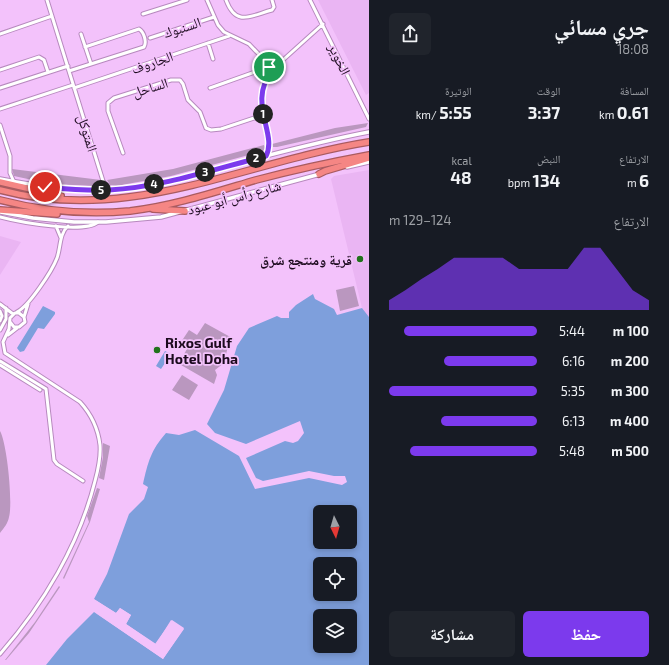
<!DOCTYPE html>
<html lang="ar">
<head>
<meta charset="utf-8">
<style>
	body { margin:0; font-family:"Exo 2","Noto Naskh Arabic",sans-serif; background:#20242c; color:#f1f3f6; direction:rtl; height:100vh; display:flex; flex-direction:column; font-size:15px; white-space:nowrap }
	* { box-sizing:border-box; margin:0 }
	p { font-size:13px; color:#9ea1a6 }
	.icon { flex:none; width:22px; height:22px; fill:none; stroke:currentColor; stroke-width:2; stroke-linecap:round; stroke-linejoin:round }
	.map { position:relative; flex:1; overflow:hidden; direction:ltr }
	.drawer { display:flex; flex-direction:column; background:#171b24; width:300px }
	.drawer>* { flex:none }
	.needle { width:26px; rotate:175deg }
	.tools { position:absolute; left:313px; top:505px; display:grid; gap:8px }
	.tools a { display:grid; place-items:center; width:44px; height:44px; border-radius:6px; background:#171b24; box-shadow:0 2px 6px #0003; font-size:20px }
	.pin { position:absolute; display:grid; place-items:center; width:34px; height:34px; color:#fff; margin:-17px; border:2px solid #fff; border-radius:50%; box-shadow:0 1px 4px #0007 }
	.km { position:absolute; width:20px; height:20px; margin:-10px; border-radius:50%; background:#222; color:#fff; font-size:11px; line-height:20px; text-align:center }
	.round { display:grid; place-items:center; flex:none; width:42px; height:42px; border-radius:6px; background:#20242c }
	.summary { display:flex; align-items:center; justify-content:space-between; height:68px; padding:0 20px }
	h1 { font-size:22px; font-weight:700; line-height:30px }
	.stats { display:grid; grid-template-columns:repeat(3,1fr); gap:6px; height:68px; padding:4px 20px }
	.stats div { display:grid; align-content:center }
	.stats b { font-size:17px; font-weight:700 }
	.stats small { font-size:11px; font-weight:400 }
	.stats p { font-size:11px }
	.chart { height:112px; padding:8px 20px }
	.chart p { display:flex; justify-content:space-between }
	.chart svg { width:100%; height:72px; margin-top:4px; fill:#7c3aed; opacity:.7 }
	.cta { display:flex; gap:8px; margin-top:auto; padding:8px 20px }
	.cta a { flex:1; height:46px; border-radius:6px; background:#7c3aed; color:#fff; font-size:16px; font-weight:700; line-height:46px; text-align:center }
	.cta a+a { background:#20242c; color:#f1f3f6 }
	ul { padding:0 20px; list-style:none; font-size:13px }
	li { display:grid; grid-template-columns:64px 48px 1fr; align-items:center; height:30px }
	li i { height:10px; border-radius:5px; background:#7c3aed }
	main { display:flex; flex:1; min-height:0 }
	.map>svg:first-child { display:block }
</style>
</head>
<body>
<main>
<section class="drawer">
<div class="summary"><div><h1>جري مسائي</h1><p>18:08</p></div><a class="round"><svg class="icon" aria-label="share" viewBox="0 0 24 24"><path d="M12 15V3M7 8l5-5 5 5M5 13v7h14v-7"/></svg></a></div>
<div class="stats">
<div><p>المسافة</p><b>0.61<small> km</small></b></div>
<div><p>الوقت</p><b>3:37</b></div>
<div><p>الوتيرة</p><b>5:55<small> /km</small></b></div>
</div>
<div class="stats">
<div><p>الارتفاع</p><b>6<small> m</small></b></div>
<div><p>النبض</p><b>134<small> bpm</small></b></div>
<div><p>kcal</p><b>48</b></div>
</div>
<div class="chart"><p><span>الارتفاع</span>124–129 m</p>
<svg viewBox="0 0 160 44" preserveAspectRatio="none"><path d="M0 44V38L10 32L20 25L30 19L40 12L50 12L60 12L70 12L80 19L90 19L100 19L110 19L120 6L130 6L140 19L150 32L160 38V44z"/></svg>
</div>
<ul>
<li><b>100 m</b>5:44<i style="width:90%"></i></li>
<li><b>200 m</b>6:16<i style="width:63%"></i></li>
<li><b>300 m</b>5:35<i style="width:100%"></i></li>
<li><b>400 m</b>6:13<i style="width:65%"></i></li>
<li><b>500 m</b>5:48<i style="width:86%"></i></li>
</ul>
<div class="cta"><a>حفظ</a><a>مشاركة</a></div>
</section>
<div class="map">
<svg width="369" height="665" viewBox="0 0 369 665">
	<rect width="100%" height="100%" fill="#f3c2fb"/>
	<path fill="#eab5f3" d="M318 0H369V93L366 95Z
		M369 170V317L362 308 331 179 334 176Z
		M0 236 21 242 0 275Z"/>
	<path fill="#ba97bf" d="M368 123 366 127 277 147H273L272 144 335 128Z
		M264 145 266 149 263 151 171 176 116 186 110 185 107 180 173 169Z
		M12 169 101 180 95 186 51 184 14 176Z
		M354 286 359 306 340 311 336 290Z
		M205 323 234 339 228 346 224 363 215 370 217 375 214 384 181 365 183 356 188 347 181 342 189 330 197 335Z
		M182 375 198 385 189 400 172 390Z
		M0 431C7 443 13 503 9 517 8 523 4 528 0 533Z
		M103 443 110 446 104 480 99 478 103 457Z
		M97 488 100 489 90 522 64 579 63 578 89 522 87 516Z
		M59 586 60 587 29 633 6 660H5L35 622Z"/>
	<path fill="#7e9fdc" fill-rule="evenodd" d="M313 294 315 299 334 309 337 315 362 308 369 317V665H46L67 639 94 612 163 659 184 629 171 620 156 644 126 624 131 615 120 608 116 613 94 599 107 574 129 514 144 499 148 487 143 484C148 462 151 450 166 433L179 435 195 430 239 456 255 489 309 478 342 485 347 482 345 476H334L309 471 263 481 256 478 246 458 285 441 293 443 298 441 304 433 300 421 246 444 215 433 207 424 224 390 237 346 249 328 277 316 281 318H289V312L296 305ZM320 512H350V542H320ZM320 564H350V594H320ZM320 616H350V646H320Z
		M43 306 55 312V314L44 329 38 328 24 351 20 352 17 348Z
		M165 351 171 354 161 369 156 366Z"/>
	<path fill="#f3c2fb" d="M92 598 116 613 120 608 131 615 126 624 155 644 172 620 184 628 163 659 93 611 163 656 181 629 172 623 155 646 124 625 129 616 120 611 115 615 93 601Z"/>
	<g fill="none" stroke-linecap="round" stroke-linejoin="round">
		<defs>
			<path id="minor" d="M47 0 103 181 111 190
				M207 0 218 25 224 32 249 44 273 69
				M226 0C236 27 250 16 272 10L274 7 272 0
				M310 0 369 119
				M143 14 187 0
				M0 34 52 16
				M81 34 91 64
				M150 38 214 17
				M208 43 213 59
				M0 70 39 57 44 60 48 72
				M69 71 144 47C147 42 144 32 139 29L85 47
				M0 88 68 66
				M74 88 229 36
				M210 88 269 67
				M0 109 73 85
				M0 125 10 156V173L14 182
				M123 153 108 111V103L114 98 171 80H180L183 84 188 100 200 112 206 128 211 130 221 129 263 115
				M266 156 269 148 261 101 265 82 273 69 323 24
				M98 190 103 181
				M0 217C19 222 84 234 98 222
				M56 226 61 238
				M0 304 13 314
				M0 311 2 316 0 321
				M17 312C29 306 52 271 57 258 61 247 59 234 68 226
				M24 317 28 304
				M0 330 6 319V308
				M8 335 17 328
				M0 361 46 389 54 460 57 464 83 481
				M0 365 40 390
				M0 654C43 605 79 545 95 481 98 470 101 457 100 445 98 428 91 414 80 402L5 353 3 342 9 329 10 318 15 313H19L24 317 25 322 19 327H14L10 322"/>
			<path id="tertiary" d="M347 167 369 162
				M0 179C37 186 74 192 112 190 151 187 189 176 227 166 274 154 321 141 369 132
				M0 212 33 218 74 222H106L161 217 320 174"/>
			<path id="motorway" d="M319 174 325 171 369 158
				M0 182 61 196
				M0 190C130 225 243 162 369 142
				M0 200C42 211 86 215 130 211 173 206 215 192 256 180 294 170 331 162 369 155
				M153 209 185 211
				M0 210 57 214"/>
		</defs>
		<use href="#minor" stroke="#b789be" stroke-width="5"/>
		<use href="#tertiary" stroke="#b789be" stroke-width="5.5"/>
		<use href="#motorway" stroke="#a95b60" stroke-width="8"/>
		<use href="#minor" stroke="#fff" stroke-width="3"/>
		<use href="#tertiary" stroke="#fff" stroke-width="3.5"/>
		<use href="#motorway" stroke="#f58684" stroke-width="5.5"/>
	</g>
	<g fill="none" stroke-linecap="round" stroke-linejoin="round">
		<defs>
			<path id="route" d="M45 187C66 189 88 191 109 190 163 187 214 169 266 156 278 133 246 103 273 69L269 67"/>
		</defs>
		<use href="#route" stroke="#fff" stroke-width="8"/>
		<use href="#route" stroke="#7c3aed" stroke-width="5"/>
	</g>
	<g fill="#21721b" stroke="#f3c2fb" stroke-width="1.5">
		<circle cx="360" cy="259" r="4"/>
		<circle cx="157" cy="350" r="4"/>
	</g>
	<g text-anchor="middle" dominant-baseline="central" stroke-width="3.5" stroke-linejoin="round" paint-order="stroke">
		<g font-size="14" fill="#1c0a1e" stroke="#f3c2fb">
			<text transform="translate(182 27) rotate(-18)">السنبوك</text>
			<text transform="translate(340 59) rotate(64)">الخوير</text>
			<text transform="translate(152 62) rotate(-19)">الجاروف</text>
			<text transform="translate(150 87) rotate(-17)">الساحل</text>
			<text transform="translate(88 133) rotate(73)">المتوكل</text>
			<text transform="translate(234 197) rotate(-15)">شارع رأس أبو عبود</text>
		</g>
		<g font-size="14" font-weight="bold" fill="#1c0a1e" stroke="#f3c2fb" text-anchor="end">
			<text x="352" y="259">قرية ومنتجع شرق</text>
			<text x="165" y="342" text-anchor="start">Rixos Gulf<tspan x="165" dy="16">Hotel Doha</tspan></text>
		</g>
	</g>
</svg>
<div class="tools">
<a><svg class="needle" viewBox="-14 -14 28 28"><path d="M0-13l5 13h-10z" fill="#e53935"/><path d="M0 13l5-13h-10z" fill="#9ea1a6"/></svg></a>
<a><svg class="icon" aria-label="locate" viewBox="0 0 24 24"><circle cx="12" cy="12" r="6"/><path d="M12 2v4M12 18v4M2 12h4M18 12h4"/></svg></a>
<a><svg class="icon" aria-label="layers" viewBox="0 0 24 24"><path d="M12 4l9 5-9 5-9-5zM3 14l9 5 9-5"/></svg></a>
</div>
<div class="pin" style="left:269px;top:67px;background:#1e9e55"><svg class="icon" aria-label="arrive" viewBox="0 0 24 24"><path d="M6 21V4h12l-3 4 3 4H6"/></svg></div>
<div class="pin" style="left:45px;top:187px;background:#d93025"><svg class="icon" aria-label="check" viewBox="0 0 24 24"><path d="M5 12l5 5 9-10"/></svg></div>
<b class="km" style="left:263px;top:114px">1</b>
<b class="km" style="left:256px;top:158px">2</b>
<b class="km" style="left:205px;top:172px">3</b>
<b class="km" style="left:154px;top:184px">4</b>
<b class="km" style="left:101px;top:190px">5</b>
</div>
</main>
</body>
</html>
